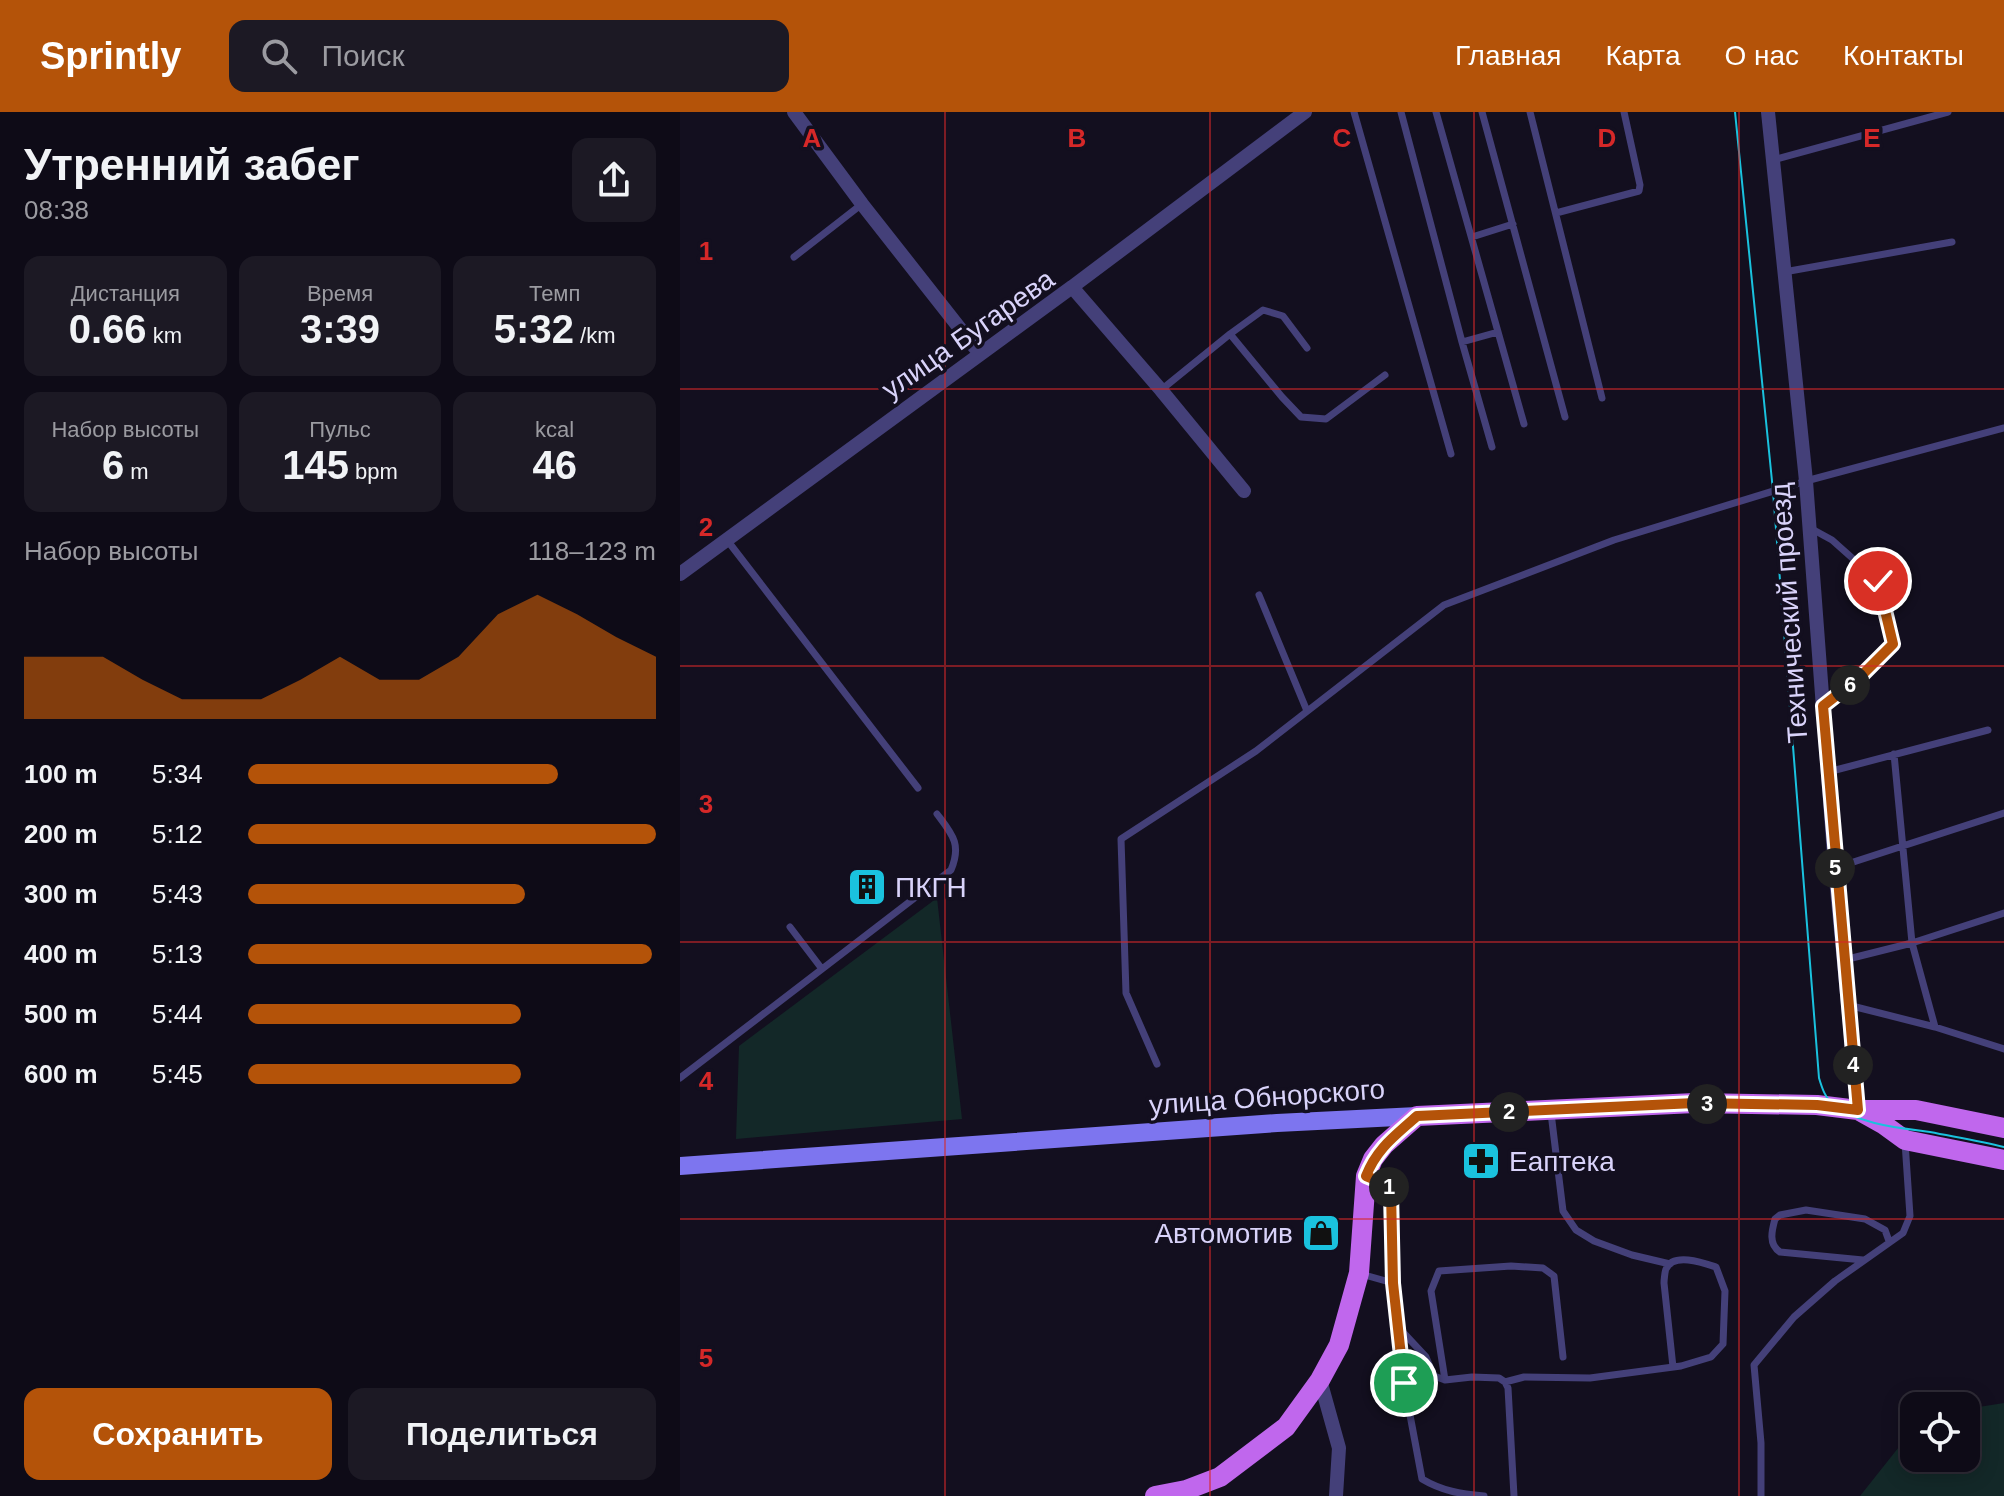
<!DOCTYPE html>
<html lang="ru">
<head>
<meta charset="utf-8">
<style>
	body { margin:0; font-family:Helvetica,sans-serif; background:#1c1924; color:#f1f3f6; height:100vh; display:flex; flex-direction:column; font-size:30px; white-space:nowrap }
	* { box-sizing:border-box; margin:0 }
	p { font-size:26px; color:#9b9ba1 }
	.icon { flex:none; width:44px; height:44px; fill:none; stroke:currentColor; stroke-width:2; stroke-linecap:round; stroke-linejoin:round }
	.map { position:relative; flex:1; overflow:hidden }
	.side { display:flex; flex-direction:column; background:#0e0b17; width:680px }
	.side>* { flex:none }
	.buttons { position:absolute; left:1220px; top:1280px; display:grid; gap:16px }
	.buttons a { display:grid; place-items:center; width:80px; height:80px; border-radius:16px; background:#0e0b17; box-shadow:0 4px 20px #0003,0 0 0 2px #2e2b36; font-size:40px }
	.pin { position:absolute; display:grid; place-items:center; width:68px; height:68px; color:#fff; margin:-34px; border:4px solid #fff; border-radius:50%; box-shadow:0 2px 8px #0007 }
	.km { position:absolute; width:40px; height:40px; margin:-20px; border-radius:50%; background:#222; color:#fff; font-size:22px; line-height:40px; text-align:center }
	.round { display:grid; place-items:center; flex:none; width:84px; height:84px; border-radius:16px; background:#1c1924 }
	.summary { display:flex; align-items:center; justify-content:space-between; height:136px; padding:0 24px }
	h1 { font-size:44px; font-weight:800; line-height:60px }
	.figures { display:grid; grid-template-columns:repeat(3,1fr); gap:12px; height:136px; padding:8px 24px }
	.figures div { display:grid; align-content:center; border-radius:16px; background:#1c1924; text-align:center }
	.figures b { font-size:40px; font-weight:800 }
	.figures small { font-size:22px; font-weight:400 }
	.figures p { font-size:22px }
	.chart { height:224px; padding:16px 24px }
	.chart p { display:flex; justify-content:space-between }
	.chart svg { width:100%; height:144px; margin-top:8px; fill:#b45309; opacity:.7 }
	.cta { display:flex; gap:16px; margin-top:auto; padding:16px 24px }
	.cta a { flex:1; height:92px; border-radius:16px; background:#b45309; color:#fff; font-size:32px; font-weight:800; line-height:92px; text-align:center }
	.cta a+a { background:#1c1924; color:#f1f3f6 }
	ul { padding:0 24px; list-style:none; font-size:26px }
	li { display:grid; grid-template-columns:128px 96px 1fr; align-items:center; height:60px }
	li i { height:20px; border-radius:10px; background:#b45309 }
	header { display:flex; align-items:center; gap:48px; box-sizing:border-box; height:112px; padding:0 40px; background:#b45309; color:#fff }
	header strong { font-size:38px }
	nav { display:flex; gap:44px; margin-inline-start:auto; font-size:28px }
	.search { width:560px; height:72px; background:#1c1924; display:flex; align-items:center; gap:20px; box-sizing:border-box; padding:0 28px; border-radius:16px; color:#9b9ba1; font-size:30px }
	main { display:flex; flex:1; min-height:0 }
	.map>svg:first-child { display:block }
</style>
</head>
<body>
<header>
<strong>Sprintly</strong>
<div class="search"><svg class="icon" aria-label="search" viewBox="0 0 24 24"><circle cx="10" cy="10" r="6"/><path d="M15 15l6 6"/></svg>Поиск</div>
<nav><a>Главная</a><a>Карта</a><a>О нас</a><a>Контакты</a></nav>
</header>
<main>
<section class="side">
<div class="summary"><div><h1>Утренний забег</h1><p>08:38</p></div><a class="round"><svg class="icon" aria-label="share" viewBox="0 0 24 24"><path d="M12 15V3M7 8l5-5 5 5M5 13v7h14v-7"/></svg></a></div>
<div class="figures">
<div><p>Дистанция</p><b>0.66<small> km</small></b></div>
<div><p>Время</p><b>3:39</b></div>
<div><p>Темп</p><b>5:32<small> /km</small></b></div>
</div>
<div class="figures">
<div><p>Набор высоты</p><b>6<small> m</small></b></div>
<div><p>Пульс</p><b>145<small> bpm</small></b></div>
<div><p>kcal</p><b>46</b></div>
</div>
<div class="chart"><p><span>Набор высоты</span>118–123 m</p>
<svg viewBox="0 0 160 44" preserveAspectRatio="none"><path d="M0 44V25L10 25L20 25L30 32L40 38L50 38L60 38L70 32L80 25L90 32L100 32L110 25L120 12L130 6L140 12L150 19L160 25V44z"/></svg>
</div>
<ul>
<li><b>100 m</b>5:34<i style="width:76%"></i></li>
<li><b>200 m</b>5:12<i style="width:100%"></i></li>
<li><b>300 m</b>5:43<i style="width:68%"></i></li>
<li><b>400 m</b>5:13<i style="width:99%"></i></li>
<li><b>500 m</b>5:44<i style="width:67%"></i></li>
<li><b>600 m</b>5:45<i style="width:67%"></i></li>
</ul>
<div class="cta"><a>Сохранить</a><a>Поделиться</a></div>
</section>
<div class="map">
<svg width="1324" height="1384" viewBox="0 0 1324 1384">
	<rect width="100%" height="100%" fill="#130f1f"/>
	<path fill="#132828" d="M257 786 282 1007 56 1027 59 934Z
		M1324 1291V1384H1180L1234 1316V1346H1286V1297Z"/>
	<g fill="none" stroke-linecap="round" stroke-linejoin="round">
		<path stroke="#444079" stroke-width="7" d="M674 0 771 342
			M721 0 782 230 812 335
			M756 0 844 312
			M802 0 885 305
			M850 0 922 286
			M1093 48 1268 0
			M876 101 959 79 960 73 944 0
			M792 125 833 112
			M114 145 182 92
			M1104 160 1272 130
			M550 222 583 198 603 204 627 236
			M782 230 818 220
			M481 278 550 222 602 285 621 305 646 307 705 263
			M1130 416 1152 428 1198 469 1213 532 1180 565 1144 593
			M47 428 238 676
			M579 483 627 599
			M1214 642 1232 831 1324 801
			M1148 660 1308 618
			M1155 756 1324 701
			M110 815 142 857
			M1164 848 1232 831 1255 915
			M1168 893 1255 915 1324 937
			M477 952 446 881 441 727 576 639 764 493 934 428 1126 369 1324 316
			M0 966 271 758C282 732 272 722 257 702
			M871 1001 883 1099 896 1118 914 1129 952 1143 990 1152
			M688 1065 708 1073 711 1080 713 1171
			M1183 1148 1100 1140C1088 1132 1092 1118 1095 1107L1100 1103 1126 1098 1185 1107 1205 1118 1209 1129
			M681 1162 713 1171 724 1271 742 1367C762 1379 781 1382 804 1384
			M719 1216 746 1245 754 1264 765 1268 792 1265 819 1266 825 1270 828 1276 834 1384
			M765 1268 751 1179 759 1159 831 1154 863 1156 874 1164 883 1245
			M825 1270 844 1265 910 1266 1001 1254 1031 1245 1043 1232 1045 1179 1036 1155C1024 1151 993 1140 986 1157 985 1158 984 1169 984 1171L993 1255
			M1081 1384V1331L1074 1253 1114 1205 1155 1169 1223 1121 1230 1104 1225 1030"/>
		<path stroke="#444079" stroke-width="14" d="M114 0 182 92 300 242
			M1088 0 1126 369 1155 756 1178 998
			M392 175 625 0
			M0 462 392 175 481 278 564 379
			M640 1268 659 1336 656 1384"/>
		<path stroke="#7d75ef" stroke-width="18" d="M0 1054 597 1011 737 1004"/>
		<path stroke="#c067ed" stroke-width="20" d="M1178 998 1203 1012 1225 1028 1324 1048
			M475 1384 506 1378 540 1365 606 1315 640 1268 659 1233 679 1161 686 1064 693 1047 704 1033 737 1004 1015 991 1137 993 1178 998H1236L1324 1016"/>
		<path stroke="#1ac2de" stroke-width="2" d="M1055 0 1093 379 1139 966C1142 976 1145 986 1154 993 1177 1012 1221 1016 1250 1020 1275 1025 1300 1029 1324 1035"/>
	</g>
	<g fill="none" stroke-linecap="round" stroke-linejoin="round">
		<defs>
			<path id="route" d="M724 1271 713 1171 711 1080 708 1073 686 1064C697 1036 715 1024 737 1004L1015 991 1137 993 1178 998 1143 594 1180 565 1213 532 1198 469"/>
		</defs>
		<use href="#route" stroke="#fff" stroke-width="16"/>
		<use href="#route" stroke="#b45309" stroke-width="10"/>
	</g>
	<path fill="none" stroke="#d62828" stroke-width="2" stroke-opacity="0.55" d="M265 0V1384M530 0V1384M794 0V1384M1059 0V1384M0 277H1324M0 554H1324M0 830H1324M0 1107H1324"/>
	<defs>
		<symbol id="building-square" viewBox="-11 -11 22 22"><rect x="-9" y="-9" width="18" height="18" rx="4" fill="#1ac2de" stroke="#130f1f"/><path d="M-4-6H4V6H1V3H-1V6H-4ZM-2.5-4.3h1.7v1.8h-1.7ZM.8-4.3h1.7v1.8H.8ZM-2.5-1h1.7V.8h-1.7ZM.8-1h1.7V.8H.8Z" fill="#111"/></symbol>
		<symbol id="pharmacy-square" viewBox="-11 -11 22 22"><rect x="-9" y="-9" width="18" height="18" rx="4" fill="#1ac2de" stroke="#130f1f"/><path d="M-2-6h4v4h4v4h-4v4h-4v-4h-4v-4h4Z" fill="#111"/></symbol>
		<symbol id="shop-square" viewBox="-11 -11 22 22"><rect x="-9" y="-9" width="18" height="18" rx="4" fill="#1ac2de" stroke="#130f1f"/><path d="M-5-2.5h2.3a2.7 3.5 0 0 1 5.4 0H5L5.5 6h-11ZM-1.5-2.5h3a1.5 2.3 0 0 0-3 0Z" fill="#111"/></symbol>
	</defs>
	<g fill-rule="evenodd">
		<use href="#building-square" x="165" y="753" width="44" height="44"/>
		<use href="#pharmacy-square" x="779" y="1027" width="44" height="44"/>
		<use href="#shop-square" x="619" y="1099" width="44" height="44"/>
	</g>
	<g text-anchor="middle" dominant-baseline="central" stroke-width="7" stroke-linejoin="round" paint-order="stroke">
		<g font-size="28" fill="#d9d3fa" stroke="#130f1f">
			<text transform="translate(288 222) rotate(-35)">улица Бугарева</text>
			<text transform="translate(1109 501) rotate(-94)">Технический проезд</text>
			<text transform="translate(587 985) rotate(-4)">улица Обнорского</text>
		</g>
		<g font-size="28" fill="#d9d3fa" stroke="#130f1f" text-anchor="start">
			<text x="215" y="775">ПКГН</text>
			<text x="829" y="1049">Еаптека</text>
			<text x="613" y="1121" text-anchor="end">Автомотив</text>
		</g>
	</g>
	<g font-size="26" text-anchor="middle" font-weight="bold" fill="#d62828" stroke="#130f1f" stroke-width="7" stroke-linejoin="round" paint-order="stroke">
		<text x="132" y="35">A</text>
		<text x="397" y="35">B</text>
		<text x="662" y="35">C</text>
		<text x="927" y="35">D</text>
		<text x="1192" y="35">E</text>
		<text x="26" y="148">1</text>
		<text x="26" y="424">2</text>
		<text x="26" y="701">3</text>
		<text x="26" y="978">4</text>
		<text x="26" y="1255">5</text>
	</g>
</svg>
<div class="buttons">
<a><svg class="icon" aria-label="locate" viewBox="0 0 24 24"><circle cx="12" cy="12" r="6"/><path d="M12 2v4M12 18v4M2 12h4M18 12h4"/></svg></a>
</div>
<div class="pin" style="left:724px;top:1271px;background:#1e9e55"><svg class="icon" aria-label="arrive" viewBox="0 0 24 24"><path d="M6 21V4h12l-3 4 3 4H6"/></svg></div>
<div class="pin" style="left:1198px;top:469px;background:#d93025"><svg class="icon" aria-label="check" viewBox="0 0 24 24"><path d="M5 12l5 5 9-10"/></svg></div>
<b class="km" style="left:709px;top:1075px">1</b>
<b class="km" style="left:829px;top:1000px">2</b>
<b class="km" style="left:1027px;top:992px">3</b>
<b class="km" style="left:1173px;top:953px">4</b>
<b class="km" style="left:1155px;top:756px">5</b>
<b class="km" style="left:1170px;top:573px">6</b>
</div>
</main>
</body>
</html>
